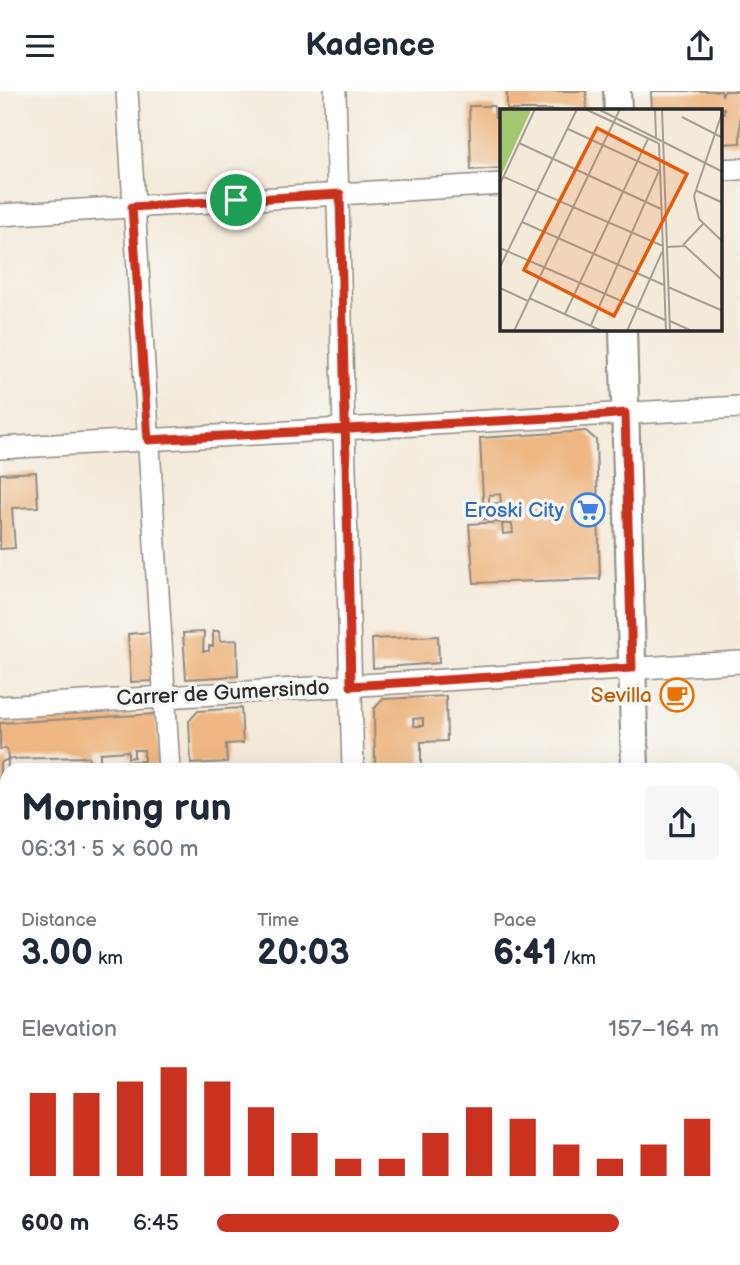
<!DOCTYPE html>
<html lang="en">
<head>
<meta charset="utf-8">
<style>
	body { margin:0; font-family:"Balsamiq Sans",sans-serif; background:#f6f6f7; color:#1f2937; height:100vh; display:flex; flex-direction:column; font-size:26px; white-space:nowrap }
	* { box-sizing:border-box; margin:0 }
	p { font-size:23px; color:#747a83 }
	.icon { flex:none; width:38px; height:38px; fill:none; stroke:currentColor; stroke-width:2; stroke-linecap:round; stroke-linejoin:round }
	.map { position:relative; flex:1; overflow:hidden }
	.drawer { position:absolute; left:0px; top:672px; width:740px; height:502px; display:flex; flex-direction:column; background:#fff; border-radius:21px 21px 0 0; box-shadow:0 7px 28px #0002 }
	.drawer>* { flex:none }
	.pin { position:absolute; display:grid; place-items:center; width:60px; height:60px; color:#fff; margin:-30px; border:4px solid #fff; border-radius:50%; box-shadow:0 2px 7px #0007 }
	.round { display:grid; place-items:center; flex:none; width:74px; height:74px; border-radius:7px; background:#f6f6f7 }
	.headline { display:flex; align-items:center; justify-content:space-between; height:119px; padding:0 21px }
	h1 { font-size:38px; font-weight:700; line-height:52px }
	.figures { display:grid; grid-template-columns:repeat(3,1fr); gap:10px; height:119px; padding:7px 21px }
	.figures div { display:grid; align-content:center }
	.figures b { font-size:35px; font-weight:700 }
	.figures small { font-size:19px; font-weight:400 }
	.figures p { font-size:19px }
	.chart { height:196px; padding:14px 21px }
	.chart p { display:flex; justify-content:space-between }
	.chart svg { width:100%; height:126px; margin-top:7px; stroke:#c8321e; stroke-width:6 }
	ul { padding:0 21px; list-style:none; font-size:23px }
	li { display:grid; grid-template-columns:112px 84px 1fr; align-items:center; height:52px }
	li i { height:18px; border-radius:9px; background:#c8321e }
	header { display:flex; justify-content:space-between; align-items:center; height:91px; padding:0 21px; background:#fff; font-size:32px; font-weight:700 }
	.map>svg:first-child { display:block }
</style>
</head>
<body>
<header><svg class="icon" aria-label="menu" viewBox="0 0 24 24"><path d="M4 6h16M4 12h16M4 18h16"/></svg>Kadence<svg class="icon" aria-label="share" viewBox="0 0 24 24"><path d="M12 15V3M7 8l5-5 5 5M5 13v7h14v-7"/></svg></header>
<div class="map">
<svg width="740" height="1174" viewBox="0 0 740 1174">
	<rect width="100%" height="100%" fill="#f6f6f2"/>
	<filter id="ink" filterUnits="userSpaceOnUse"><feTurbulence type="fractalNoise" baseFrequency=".0143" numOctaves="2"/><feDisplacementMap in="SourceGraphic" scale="14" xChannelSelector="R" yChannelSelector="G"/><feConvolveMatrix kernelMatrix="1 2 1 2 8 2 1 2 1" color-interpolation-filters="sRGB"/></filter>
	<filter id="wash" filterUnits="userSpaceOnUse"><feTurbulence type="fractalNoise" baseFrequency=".00686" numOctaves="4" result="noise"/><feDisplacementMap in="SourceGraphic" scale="28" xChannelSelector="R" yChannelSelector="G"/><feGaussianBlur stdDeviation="1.57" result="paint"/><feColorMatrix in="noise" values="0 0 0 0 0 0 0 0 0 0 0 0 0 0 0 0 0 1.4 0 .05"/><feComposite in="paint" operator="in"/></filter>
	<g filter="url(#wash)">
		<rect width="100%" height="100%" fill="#f4eada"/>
		<g id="blocks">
			<path fill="#eeb783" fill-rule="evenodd" d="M507 0H586L587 19H507Z
				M651 0H721L722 4 725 0H740V52L721 53V22H724V17L652 19Z
				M469 15H494L495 27H502V77L471 79Z
				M586 340 596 349 600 488 474 492 469 433 502 431V428H484L480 347ZM500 403 501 412 489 413V404ZM502 433H512L513 442 503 443Z
				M36 381 38 416 12 417 15 457 0 458V383Z
				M213 540H219L220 550 237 549 238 585 186 588 183 542 204 541 203 560H209V555H213Z
				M151 541 154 590 131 591 128 543Z
				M438 545 439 572 373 577 372 548Z
				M446 605 447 650 421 651V679H375L374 618 383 608ZM423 627V635H414L413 628Z
				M241 617 243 652 226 653 227 671 191 673 189 630 198 620Z
				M156 623 159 679H129L128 671 144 670V659H134V666L128 667V660L100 662V679H87L91 669 87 666 8 668 7 658H0V632Z
				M8 668 7 692 0 695V672Z
				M733 848H740V927H733Z
				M0 857 7 870V1023L0 1010Z
				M733 1094H740V1127H733Z
				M88 1167H177L181 1174H117L90 1172Z
				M271 1167H353V1174H271Z
				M586 1167H618V1174H586Z
				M684 1167H717V1174H684Z"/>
		</g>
	</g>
	<g filter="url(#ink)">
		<use href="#blocks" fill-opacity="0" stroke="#908a82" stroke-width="2"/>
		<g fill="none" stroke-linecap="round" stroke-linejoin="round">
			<defs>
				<path id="minor" d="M127 0 169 679
					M335 0 353 679
					M721 79 740 78
					M0 124 502 93
					M0 357 740 316
					M0 616 740 571
					M0 773 7 786
					M733 832 740 831
					M0 836 7 848
					M733 1077H740
					M183 1167 187 1174
					M222 1167 226 1174
					M366 1167V1174"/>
				<path id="tertiary" d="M617 0 618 19
					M623 238 635 679
					M649 1167V1174"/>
			</defs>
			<use href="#minor" stroke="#908a82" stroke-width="24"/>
			<use href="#tertiary" stroke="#908a82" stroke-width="30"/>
			<use href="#minor" stroke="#fff" stroke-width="21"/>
			<use href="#tertiary" stroke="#fff" stroke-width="26"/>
			<path stroke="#2b2b2b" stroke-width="5" stroke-dasharray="10 5" stroke-linecap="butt" d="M0 799 7 811
				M205 1167 209 1174"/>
		</g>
	</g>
	<g fill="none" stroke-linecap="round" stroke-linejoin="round" filter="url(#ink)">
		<defs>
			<path id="route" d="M236 109 132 116 148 349 604 324 625 322 632 577 351 595C348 431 344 267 340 103L236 109"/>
		</defs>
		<use href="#route" stroke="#fff" stroke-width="14"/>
		<use href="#route" stroke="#c8321e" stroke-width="9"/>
	</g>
	<defs>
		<symbol id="supermarket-ring" viewBox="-11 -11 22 22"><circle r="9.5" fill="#f6f6f2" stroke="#3f7fe0" stroke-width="1.5"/><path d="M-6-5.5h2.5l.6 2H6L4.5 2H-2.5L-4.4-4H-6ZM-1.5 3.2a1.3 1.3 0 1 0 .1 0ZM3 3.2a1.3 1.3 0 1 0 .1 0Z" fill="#3f7fe0"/></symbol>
		<symbol id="cafe-ring" viewBox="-11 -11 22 22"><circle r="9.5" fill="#f6f6f2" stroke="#e8710a" stroke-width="1.5"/><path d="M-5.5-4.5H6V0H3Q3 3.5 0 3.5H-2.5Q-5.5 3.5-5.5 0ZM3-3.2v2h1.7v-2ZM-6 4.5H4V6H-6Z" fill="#e8710a"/></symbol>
	</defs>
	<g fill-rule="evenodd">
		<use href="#supermarket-ring" x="569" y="400" width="38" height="38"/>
		<use href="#cafe-ring" x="658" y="585" width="38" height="38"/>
	</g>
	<g text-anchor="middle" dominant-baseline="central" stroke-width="7" stroke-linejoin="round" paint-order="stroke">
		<g font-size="21" fill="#366cbe" stroke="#f6f6f2" text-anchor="end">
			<text x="564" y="419">Eroski City</text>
		</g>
		<g font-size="21" fill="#2b2b2b" stroke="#f6f6f2">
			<text transform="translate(223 602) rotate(-3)">Carrer de Gumersindo</text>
		</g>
		<g font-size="21" fill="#c56008" stroke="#f6f6f2" text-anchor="end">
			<text x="652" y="604">Sevilla</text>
		</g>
	</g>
	<g transform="translate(500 18)">
		<rect width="222" height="222" fill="#f4eada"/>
		<path d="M0 0 31 1 0 69Z" fill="#a3c771"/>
		<path fill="none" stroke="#a49e94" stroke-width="2" d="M85 0 158 34M98 0 223 63M155 0 156 28M162 0 170 222M223 1 194 87 199 110 223 133M182 8 223 29M68 20 159 62 91 216M19 34 161 100M159 34 166 222M4 68 163 137M0 75 35 0M195 81 223 94M22 113 164 176M183 136 203 115M167 138 185 137 223 172M0 139 165 211M0 158 77 0M168 178 223 202M0 179 28 192M29 189 102 222M65 205 148 30M170 212 192 222M14 222 120 0M127 222 162 143"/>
		<path fill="#e8590c" fill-opacity="0.15" stroke="#e8590c" stroke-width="3.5" d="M97 19 187 65 114 207 24 161Z"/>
		<rect width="222" height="222" fill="none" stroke="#2b2b2b" stroke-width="3.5"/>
	</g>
</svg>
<div class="pin" style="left:236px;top:109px;background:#1e9e55"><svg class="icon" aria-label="arrive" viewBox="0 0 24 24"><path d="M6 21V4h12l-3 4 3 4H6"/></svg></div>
<section class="drawer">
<div class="headline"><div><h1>Morning run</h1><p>06:31 · 5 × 600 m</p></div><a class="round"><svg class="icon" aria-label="share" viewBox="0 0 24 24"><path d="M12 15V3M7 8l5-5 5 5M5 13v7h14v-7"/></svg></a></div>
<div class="figures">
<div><p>Distance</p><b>3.00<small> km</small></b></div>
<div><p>Time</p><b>20:03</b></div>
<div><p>Pace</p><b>6:41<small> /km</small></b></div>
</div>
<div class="chart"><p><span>Elevation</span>157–164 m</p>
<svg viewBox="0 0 160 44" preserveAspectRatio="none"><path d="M5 44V15M15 44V15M25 44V11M35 44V6M45 44V11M55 44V20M65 44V29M75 44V38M85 44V38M95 44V29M105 44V20M115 44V24M125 44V33M135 44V38M145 44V33M155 44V24"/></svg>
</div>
<ul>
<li><b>600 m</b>6:45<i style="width:80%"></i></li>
</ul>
</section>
</div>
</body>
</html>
